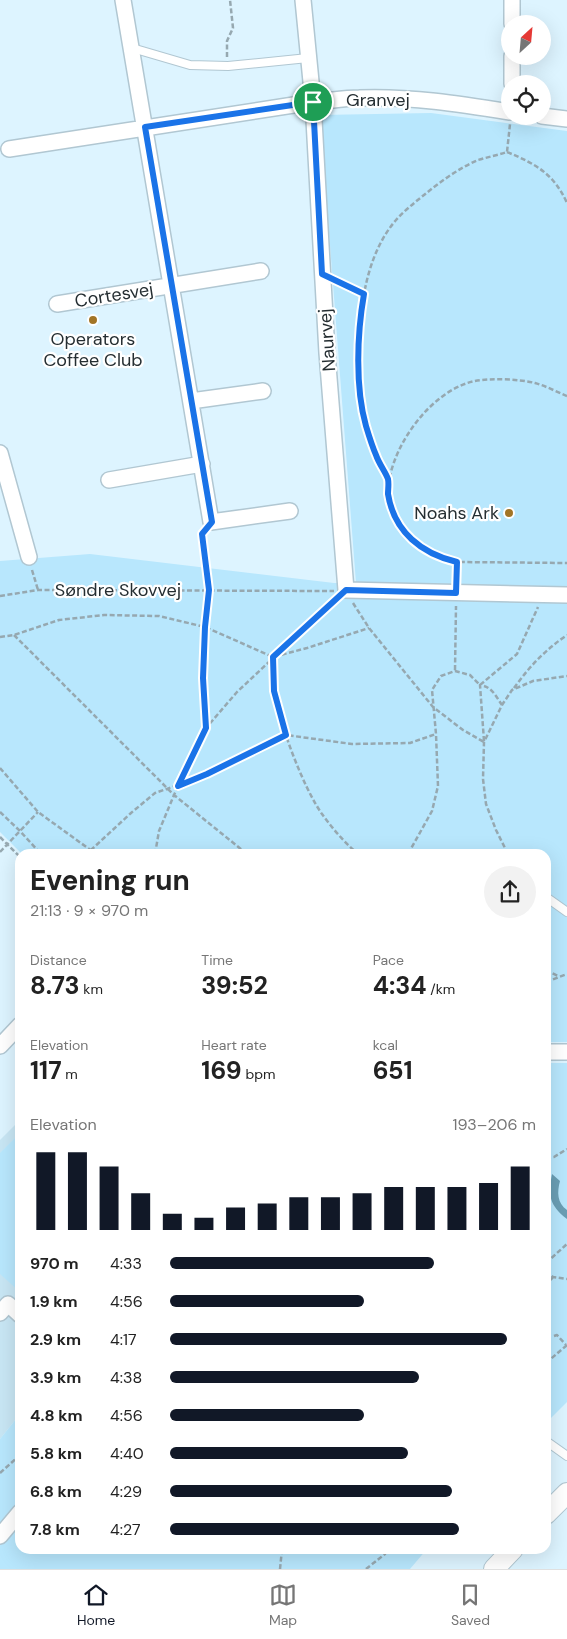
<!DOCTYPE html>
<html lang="en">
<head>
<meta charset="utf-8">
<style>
	body { margin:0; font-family:"DM Sans",sans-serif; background:#f2f2f2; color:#222; height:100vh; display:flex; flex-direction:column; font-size:19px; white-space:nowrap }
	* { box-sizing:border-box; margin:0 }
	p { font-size:16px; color:#767676 }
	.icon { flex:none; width:28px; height:28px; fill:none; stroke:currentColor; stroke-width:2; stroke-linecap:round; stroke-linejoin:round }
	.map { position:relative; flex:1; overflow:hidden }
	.sheet { position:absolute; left:15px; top:849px; width:536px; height:705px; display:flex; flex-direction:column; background:#fff; border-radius:15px; box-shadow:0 5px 20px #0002 }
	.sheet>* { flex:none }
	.needle { width:32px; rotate:26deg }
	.fabs { position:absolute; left:501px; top:15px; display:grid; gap:10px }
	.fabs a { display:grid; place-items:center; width:50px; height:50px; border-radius:50%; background:#fff; box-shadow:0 5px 20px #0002; font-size:25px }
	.pin { position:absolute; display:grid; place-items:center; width:42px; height:42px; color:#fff; margin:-21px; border:2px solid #fff; border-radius:50%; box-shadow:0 1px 5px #0007 }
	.round { display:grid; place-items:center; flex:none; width:52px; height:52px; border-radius:26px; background:#f2f2f2 }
	.headline { display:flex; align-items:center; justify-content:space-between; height:85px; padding:0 15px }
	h1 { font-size:28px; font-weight:700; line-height:38px }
	.metrics { display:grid; grid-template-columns:repeat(3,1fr); gap:8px; height:85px; padding:5px 15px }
	.metrics div { display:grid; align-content:center }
	.metrics b { font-size:25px; font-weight:700 }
	.metrics small { font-size:14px; font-weight:400 }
	.metrics p { font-size:14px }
	.chart { height:140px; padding:10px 15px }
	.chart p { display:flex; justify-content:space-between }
	.chart svg { width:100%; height:90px; margin-top:5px; stroke:#111827; stroke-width:6 }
	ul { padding:0 15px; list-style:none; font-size:16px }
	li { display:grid; grid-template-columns:80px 60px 1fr; align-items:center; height:38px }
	li i { height:12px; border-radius:6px; background:#111827 }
	.dock { display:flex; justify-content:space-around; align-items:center; height:70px; border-top:1px solid #e0e0e0; background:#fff; font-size:14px; color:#767676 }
	.dock a { display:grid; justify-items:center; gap:2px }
	.dock .active { color:#111827 }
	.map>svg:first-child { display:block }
</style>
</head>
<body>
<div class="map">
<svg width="567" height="1569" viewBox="0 0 567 1569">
	<rect width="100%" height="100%" fill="#ddf4ff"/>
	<path fill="#c8e6f4" d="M20 1120V1414L0 1439V1140Z"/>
	<path fill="#b8e7fd" d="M431 113 567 131V1042H546V854H22L0 832V561L90 554 334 583H356L320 115Z
		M546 1063H567V1402L546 1423Z
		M20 1133V1292L0 1274V1153Z
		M20 1414V1549H427L410 1569H0V1439Z"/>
	<path fill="#6a9eb4" d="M552 1174 560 1181C557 1192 557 1203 567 1210V1219C549 1205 548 1195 552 1174Z"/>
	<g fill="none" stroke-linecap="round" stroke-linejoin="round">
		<defs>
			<path id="lane" d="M132 48 190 65 228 66 308 58
				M546 897 567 912
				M546 1441 567 1456"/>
			<path id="street" d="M123 0 211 522 290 511
				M303 0 313 102 327 353 346 590 567 595
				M512 24V0
				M512 84V56
				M542 116 567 119
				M9 149 313 102C328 101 344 98 359 98 410 96 460 104 510 112
				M57 304 261 271
				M191 401 263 391
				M0 453 29 557
				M109 480 202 464
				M0 1046 20 1025
				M546 1052H567
				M0 1313 8 1304 20 1315
				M0 1536 20 1512"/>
			<path id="secondary" d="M546 1514 567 1493
				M494 1569 513 1549"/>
		</defs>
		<use href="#lane" stroke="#b1c7d2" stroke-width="10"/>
		<use href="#street" stroke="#b1c7d2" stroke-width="18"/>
		<use href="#secondary" stroke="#b1c7d2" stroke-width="22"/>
		<path stroke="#96a8b0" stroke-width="2.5" stroke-dasharray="5 2.5" stroke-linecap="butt" d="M227 57V41L233 28 230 0
			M507 152C536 164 554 174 567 203
			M336 280 364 293
			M567 396C557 392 546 386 535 383 519 379 491 378 475 381 455 385 437 399 424 413 407 432 394 455 389 480 387 489 389 497 392 506 402 539 424 555 457 562L567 563
			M388 480C365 435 359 400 359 349 360 306 366 255 396 220 404 211 414 203 424 195 440 182 459 168 478 160 488 157 498 155 507 152L510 124
			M204 531 201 534 209 590 205 627 203 678 206 728
			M32 570 38 590
			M456 580 457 562
			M0 596 38 590 334 591
			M353 603 369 628 433 707 463 730 484 742
			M14 635 174 795 247 854
			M0 637 14 635 59 620 104 615 159 616 205 627 273 657 307 648 369 628
			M273 657C274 668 272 681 274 692 280 725 303 787 322 814 332 828 345 843 358 854
			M455 670 456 606
			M514 688C529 667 545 650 567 635
			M484 741 480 685C492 687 495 695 502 705
			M0 768 38 812 96 854
			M0 812 20 831 41 854
			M0 837 20 857
			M0 852 38 812
			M76 854 91 850 131 813 155 793 207 775 286 735 352 744 410 743 436 734
			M155 854 159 831 174 795 206 728 237 692 337 598
			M408 854 432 811 438 786 436 734 432 690 441 676 455 671 470 675 480 685 517 654 538 607
			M508 854 496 830 486 804 483 779 484 742 502 705 512 690 533 681 567 676
			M546 970 558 976
			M546 982 567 974
			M546 1158 554 1157 567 1149
			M546 1263 567 1244
			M546 1271 553 1277 567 1279
			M546 1286 553 1277
			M554 1336 557 1335 566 1345
			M546 1363 567 1345
			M0 1473 20 1455
			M280 1569 282 1549
			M366 1569 385 1554 387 1549"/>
		<use href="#lane" stroke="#fff" stroke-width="8"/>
		<use href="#street" stroke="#fff" stroke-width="15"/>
		<use href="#secondary" stroke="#fff" stroke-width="20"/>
	</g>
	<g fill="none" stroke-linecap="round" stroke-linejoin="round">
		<defs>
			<path id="route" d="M313 102 322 274 364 294C357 334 355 387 366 426 369 436 372 446 376 455 379 464 385 471 388 479 389 484 388 489 388 494 394 532 422 554 457 562L456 593 346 590 273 657 274 691 286 735 207 774 178 786 206 728 203 678 205 627 209 590 202 534 212 522 145 127Z"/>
		</defs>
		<use href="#route" stroke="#fff" stroke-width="10"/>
		<use href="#route" stroke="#1a73e8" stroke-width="6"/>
	</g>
	<g fill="#a27526" stroke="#fff" stroke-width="2">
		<circle cx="93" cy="320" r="5"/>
		<circle cx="509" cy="513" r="5"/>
	</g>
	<g text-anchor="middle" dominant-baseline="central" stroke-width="4.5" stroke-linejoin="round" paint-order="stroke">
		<g font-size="18" fill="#252e32" stroke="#fff">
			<text x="378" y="100">Granvej</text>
			<text transform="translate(114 295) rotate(-9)">Cortesvej</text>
			<text transform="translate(327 340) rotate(-94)">Naurvej</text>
			<text x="118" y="590">Søndre Skovvej</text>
		</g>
		<g font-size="18" fill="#252e32" stroke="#fff">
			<text x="93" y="339">Operators<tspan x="93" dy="21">Coffee Club</tspan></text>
			<text x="499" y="513" text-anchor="end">Noahs Ark</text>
		</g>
	</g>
</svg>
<div class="fabs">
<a><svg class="needle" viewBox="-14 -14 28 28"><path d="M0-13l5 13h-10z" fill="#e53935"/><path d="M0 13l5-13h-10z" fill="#767676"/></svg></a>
<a><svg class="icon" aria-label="locate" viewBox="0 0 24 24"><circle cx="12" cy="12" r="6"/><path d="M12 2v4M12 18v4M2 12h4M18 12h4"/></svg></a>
</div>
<div class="pin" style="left:313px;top:102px;background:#1e9e55"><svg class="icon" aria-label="arrive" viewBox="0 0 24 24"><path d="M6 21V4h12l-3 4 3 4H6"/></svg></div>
<section class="sheet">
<div class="headline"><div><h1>Evening run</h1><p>21:13 · 9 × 970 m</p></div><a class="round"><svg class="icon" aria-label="share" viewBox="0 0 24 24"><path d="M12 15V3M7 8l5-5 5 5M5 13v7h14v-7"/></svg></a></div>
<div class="metrics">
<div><p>Distance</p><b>8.73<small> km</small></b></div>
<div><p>Time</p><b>39:52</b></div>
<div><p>Pace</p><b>4:34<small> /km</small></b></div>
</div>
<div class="metrics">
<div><p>Elevation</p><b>117<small> m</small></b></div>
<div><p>Heart rate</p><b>169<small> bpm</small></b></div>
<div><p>kcal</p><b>651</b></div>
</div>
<div class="chart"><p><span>Elevation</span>193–206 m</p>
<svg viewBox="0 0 160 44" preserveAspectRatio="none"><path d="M5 44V6M15 44V6M25 44V13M35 44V26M45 44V36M55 44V38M65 44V33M75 44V31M85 44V28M95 44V28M105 44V26M115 44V23M125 44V23M135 44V23M145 44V21M155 44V13"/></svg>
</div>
<ul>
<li><b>970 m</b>4:33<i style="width:72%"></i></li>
<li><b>1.9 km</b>4:56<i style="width:53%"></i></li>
<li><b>2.9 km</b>4:17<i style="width:92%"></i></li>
<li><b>3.9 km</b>4:38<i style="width:68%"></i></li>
<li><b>4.8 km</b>4:56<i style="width:53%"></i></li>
<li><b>5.8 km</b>4:40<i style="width:65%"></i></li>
<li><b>6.8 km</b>4:29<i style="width:77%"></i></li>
<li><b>7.8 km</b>4:27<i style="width:79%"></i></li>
</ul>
</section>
</div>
<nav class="dock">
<a class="active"><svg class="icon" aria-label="home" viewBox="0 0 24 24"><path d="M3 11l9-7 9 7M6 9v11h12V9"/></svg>Home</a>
<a><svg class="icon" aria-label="map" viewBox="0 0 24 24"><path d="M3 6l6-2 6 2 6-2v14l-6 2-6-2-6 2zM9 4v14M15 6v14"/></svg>Map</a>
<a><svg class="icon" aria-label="saved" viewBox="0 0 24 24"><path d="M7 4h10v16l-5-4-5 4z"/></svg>Saved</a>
</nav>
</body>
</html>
